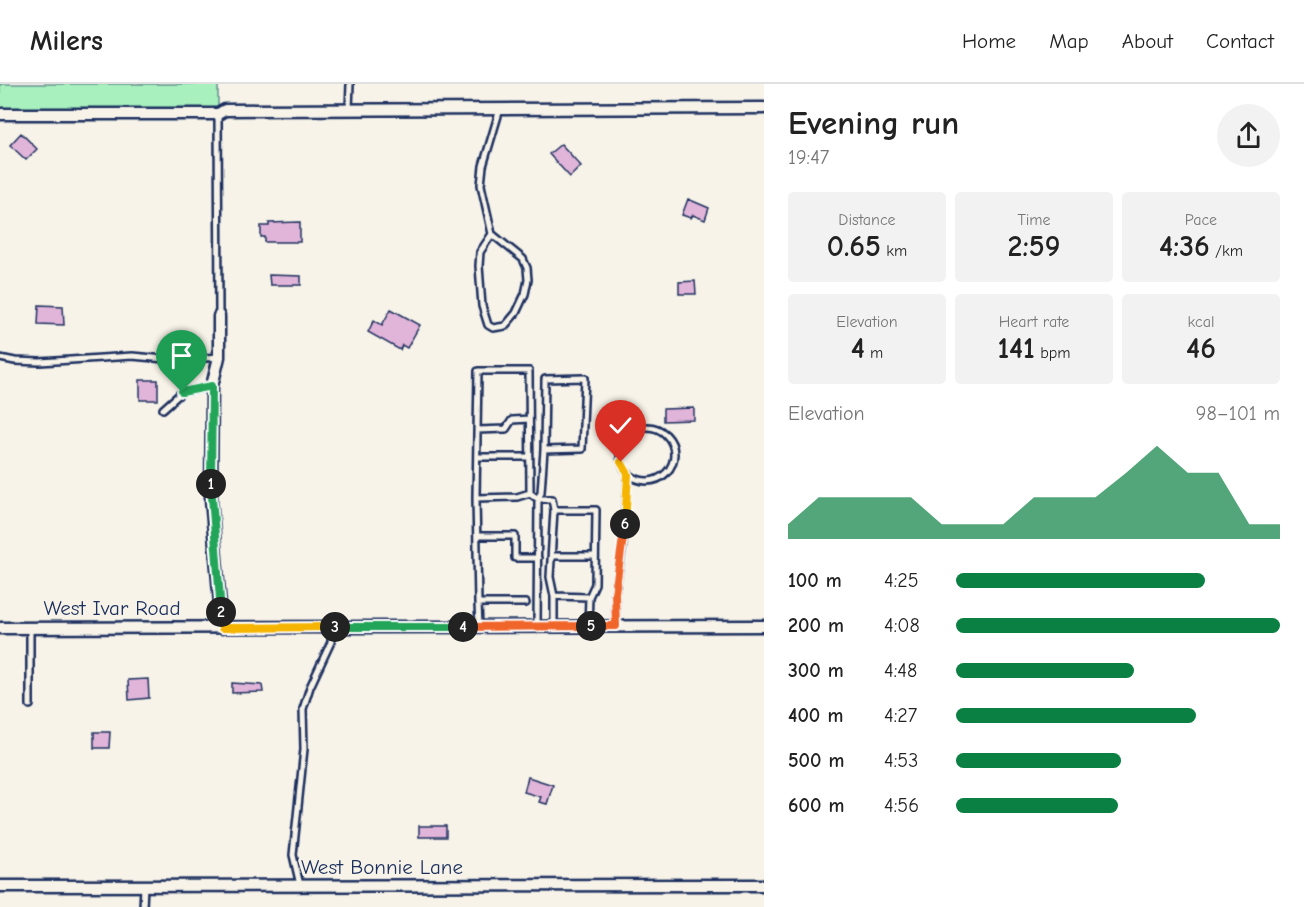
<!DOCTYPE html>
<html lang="en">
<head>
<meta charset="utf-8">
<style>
	body { margin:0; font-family:"Comic Neue",sans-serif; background:#f2f2f2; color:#222; height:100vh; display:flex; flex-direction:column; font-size:22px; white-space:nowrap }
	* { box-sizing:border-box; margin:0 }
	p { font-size:20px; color:#767676 }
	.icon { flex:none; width:33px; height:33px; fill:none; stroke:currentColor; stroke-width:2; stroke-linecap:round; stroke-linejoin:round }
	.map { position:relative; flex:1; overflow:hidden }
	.panel { display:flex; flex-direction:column; background:#fff; width:540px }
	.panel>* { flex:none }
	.pin { position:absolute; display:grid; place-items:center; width:51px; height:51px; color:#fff; margin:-62px -26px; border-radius:50% 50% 50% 0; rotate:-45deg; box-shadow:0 0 6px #0007 }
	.pin .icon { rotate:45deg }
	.km { position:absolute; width:30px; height:30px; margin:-15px; border-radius:50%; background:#222; color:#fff; font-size:16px; line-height:30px; text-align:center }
	.round { display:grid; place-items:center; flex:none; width:63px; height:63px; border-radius:32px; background:#f2f2f2 }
	.overview { display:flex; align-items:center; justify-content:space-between; height:102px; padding:0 24px }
	h1 { font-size:33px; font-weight:700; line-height:45px }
	.stats { display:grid; grid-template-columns:repeat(3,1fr); gap:9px; height:102px; padding:6px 24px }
	.stats div { display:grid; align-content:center; border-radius:6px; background:#f2f2f2; text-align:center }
	.stats b { font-size:30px; font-weight:700 }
	.stats small { font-size:16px; font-weight:400 }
	.stats p { font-size:16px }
	.chart { height:168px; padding:12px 24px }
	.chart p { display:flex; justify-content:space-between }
	.chart svg { width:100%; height:108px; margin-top:6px; fill:#0b8043; opacity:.7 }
	ul { padding:0 24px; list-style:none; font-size:20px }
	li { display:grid; grid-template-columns:96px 72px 1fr; align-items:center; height:45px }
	li i { height:15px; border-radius:8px; background:#0b8043 }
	header { display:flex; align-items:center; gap:36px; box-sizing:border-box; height:84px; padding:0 30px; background:#fff; border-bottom:2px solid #e0e0e0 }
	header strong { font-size:28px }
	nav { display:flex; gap:33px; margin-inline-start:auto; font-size:21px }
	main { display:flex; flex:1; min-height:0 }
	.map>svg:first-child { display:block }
</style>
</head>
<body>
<header>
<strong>Milers</strong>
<nav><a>Home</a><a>Map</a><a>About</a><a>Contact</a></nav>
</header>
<main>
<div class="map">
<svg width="764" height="823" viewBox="0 0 764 823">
	<rect width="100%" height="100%" fill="#f7f3e8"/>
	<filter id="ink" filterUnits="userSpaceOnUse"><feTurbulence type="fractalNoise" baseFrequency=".0167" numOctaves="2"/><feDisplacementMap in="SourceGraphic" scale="12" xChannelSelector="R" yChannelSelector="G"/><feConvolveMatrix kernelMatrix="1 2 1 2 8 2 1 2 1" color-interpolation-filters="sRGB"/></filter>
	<g filter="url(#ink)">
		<path fill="#a8f0be" stroke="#62908e" stroke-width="1.5" d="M0 0H218V26H0Z"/>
		<path fill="#e1b5d9" stroke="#1b2f5e" stroke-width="1.5" d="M21 49 37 65 26 76 10 61Z
			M561 60 581 82 570 93 549 70Z
			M688 115 709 124 705 136 693 131 691 134 682 131Z
			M300 138V158H265V153H261V142H269V139Z
			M269 191 301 192V201H270Z
			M695 197 696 210H679V198Z
			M39 221 63 222 64 241 38 240Z
			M391 225 420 241 407 264 402 261 400 266 368 248 374 236 382 241Z
			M140 296H158V316H140Z
			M694 324V336L663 337V325Z
			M148 595 149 614 129 616 128 596Z
			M232 599 262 601 263 608 232 609Z
			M94 648H110L109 664H94Z
			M528 693 553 701 547 720 539 718 541 713 524 708Z
			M419 742H446V753H419Z"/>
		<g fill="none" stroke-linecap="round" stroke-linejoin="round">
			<defs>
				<path id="service" d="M349 25 350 0
					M218 30 219 232
					M492 150 480 168 479 182 482 222 488 241 493 244 505 242 516 229 525 210 528 196 527 184 523 175 492 150 481 101 483 82 500 25
					M0 274 15 277 40 278 132 272 176 276 219 273
					M163 325 182 308 212 302
					M620 370a27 27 0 1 1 54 0a27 27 0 1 1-54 0Z
					M477 346 506 345 512 336 529 335
					M477 373H530
					M530 409 517 413 476 414 478 287H529L530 409 538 415H552L554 426
					M476 414 478 519H526
					M477 452H515V474H538
					M552 472H595
					M554 512 550 493 554 426H596L595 500 589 513
					M478 519 479 543
					M537 542 538 415 541 408 544 366 582 365 585 294 545 295 544 366
					M554 542V512L589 513 588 542
					M616 542 615 509 623 460 628 390
					M30 544V621
					M300 801 293 771 304 665 303 625 310 603 331 558 332 543
					M143 823 144 802"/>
				<path id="minor" d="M0 30H218L225 26 764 24
					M219 232V273L212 302 211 415 222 544
					M0 544 764 542
					M0 802 764 801"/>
			</defs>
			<use href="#service" stroke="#1b2f5e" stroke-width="10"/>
			<use href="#minor" stroke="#1b2f5e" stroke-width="15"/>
			<use href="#service" stroke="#f7f3e8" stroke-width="5"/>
			<use href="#minor" stroke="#f7f3e8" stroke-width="10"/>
		</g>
	</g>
	<g fill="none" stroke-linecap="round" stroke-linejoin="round" filter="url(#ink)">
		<defs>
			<path id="split-1" d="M182 308 212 302 211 400"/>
			<path id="split-2" d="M211 400 221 528"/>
			<path id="split-3" d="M221 528 222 544 335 543"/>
			<path id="split-4" d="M335 543H463"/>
			<path id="split-5" d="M463 543 591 542"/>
			<path id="split-6" d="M591 542H616L615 509 625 440"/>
			<path id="split-7" d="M621 378 628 390 625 440"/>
		</defs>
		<use href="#split-1" stroke="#fff" stroke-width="12"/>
		<use href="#split-2" stroke="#fff" stroke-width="12"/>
		<use href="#split-3" stroke="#fff" stroke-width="12"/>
		<use href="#split-4" stroke="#fff" stroke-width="12"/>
		<use href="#split-5" stroke="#fff" stroke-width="12"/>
		<use href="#split-6" stroke="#fff" stroke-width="12"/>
		<use href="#split-7" stroke="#fff" stroke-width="12"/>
		<use href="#split-1" stroke="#22a559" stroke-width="8"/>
		<use href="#split-2" stroke="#22a559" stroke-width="8"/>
		<use href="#split-3" stroke="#f5b400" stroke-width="8"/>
		<use href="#split-4" stroke="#22a559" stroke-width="8"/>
		<use href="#split-5" stroke="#f0652b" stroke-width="8"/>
		<use href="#split-6" stroke="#f0652b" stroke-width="8"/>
		<use href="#split-7" stroke="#f5b400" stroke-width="8"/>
	</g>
	<g text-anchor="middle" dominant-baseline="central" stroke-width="6" stroke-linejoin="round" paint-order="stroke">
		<g font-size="21" fill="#1b2f5e" stroke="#f7f3e8">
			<text x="112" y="524">West Ivar Road</text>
			<text x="382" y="783">West Bonnie Lane</text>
		</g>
	</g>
</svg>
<div class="pin" style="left:182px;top:308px;background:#1e9e55"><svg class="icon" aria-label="arrive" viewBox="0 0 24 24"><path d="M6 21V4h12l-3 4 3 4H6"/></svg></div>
<div class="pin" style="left:621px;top:378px;background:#d93025"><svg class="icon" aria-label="check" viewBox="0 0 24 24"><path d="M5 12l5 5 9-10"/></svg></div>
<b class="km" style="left:211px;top:400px">1</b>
<b class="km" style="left:221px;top:528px">2</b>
<b class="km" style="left:335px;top:543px">3</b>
<b class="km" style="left:463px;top:543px">4</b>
<b class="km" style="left:591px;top:542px">5</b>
<b class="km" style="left:625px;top:440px">6</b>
</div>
<section class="panel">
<div class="overview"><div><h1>Evening run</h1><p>19:47</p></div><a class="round"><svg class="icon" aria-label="share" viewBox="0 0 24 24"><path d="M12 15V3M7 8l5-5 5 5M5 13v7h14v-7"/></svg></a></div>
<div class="stats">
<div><p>Distance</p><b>0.65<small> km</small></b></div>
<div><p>Time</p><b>2:59</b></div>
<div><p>Pace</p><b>4:36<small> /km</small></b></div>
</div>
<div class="stats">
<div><p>Elevation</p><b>4<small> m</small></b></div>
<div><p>Heart rate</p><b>141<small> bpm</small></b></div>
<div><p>kcal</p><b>46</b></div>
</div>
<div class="chart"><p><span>Elevation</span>98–101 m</p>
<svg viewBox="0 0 160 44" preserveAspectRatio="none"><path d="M0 44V38L10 27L20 27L30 27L40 27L50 38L60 38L70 38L80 27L90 27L100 27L110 17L120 6L130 17L140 17L150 38L160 38V44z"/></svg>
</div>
<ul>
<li><b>100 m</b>4:25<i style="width:77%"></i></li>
<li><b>200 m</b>4:08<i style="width:100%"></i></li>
<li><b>300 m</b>4:48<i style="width:55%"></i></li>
<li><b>400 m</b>4:27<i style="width:74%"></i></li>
<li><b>500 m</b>4:53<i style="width:51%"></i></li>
<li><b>600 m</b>4:56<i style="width:50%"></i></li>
</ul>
</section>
</main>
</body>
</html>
